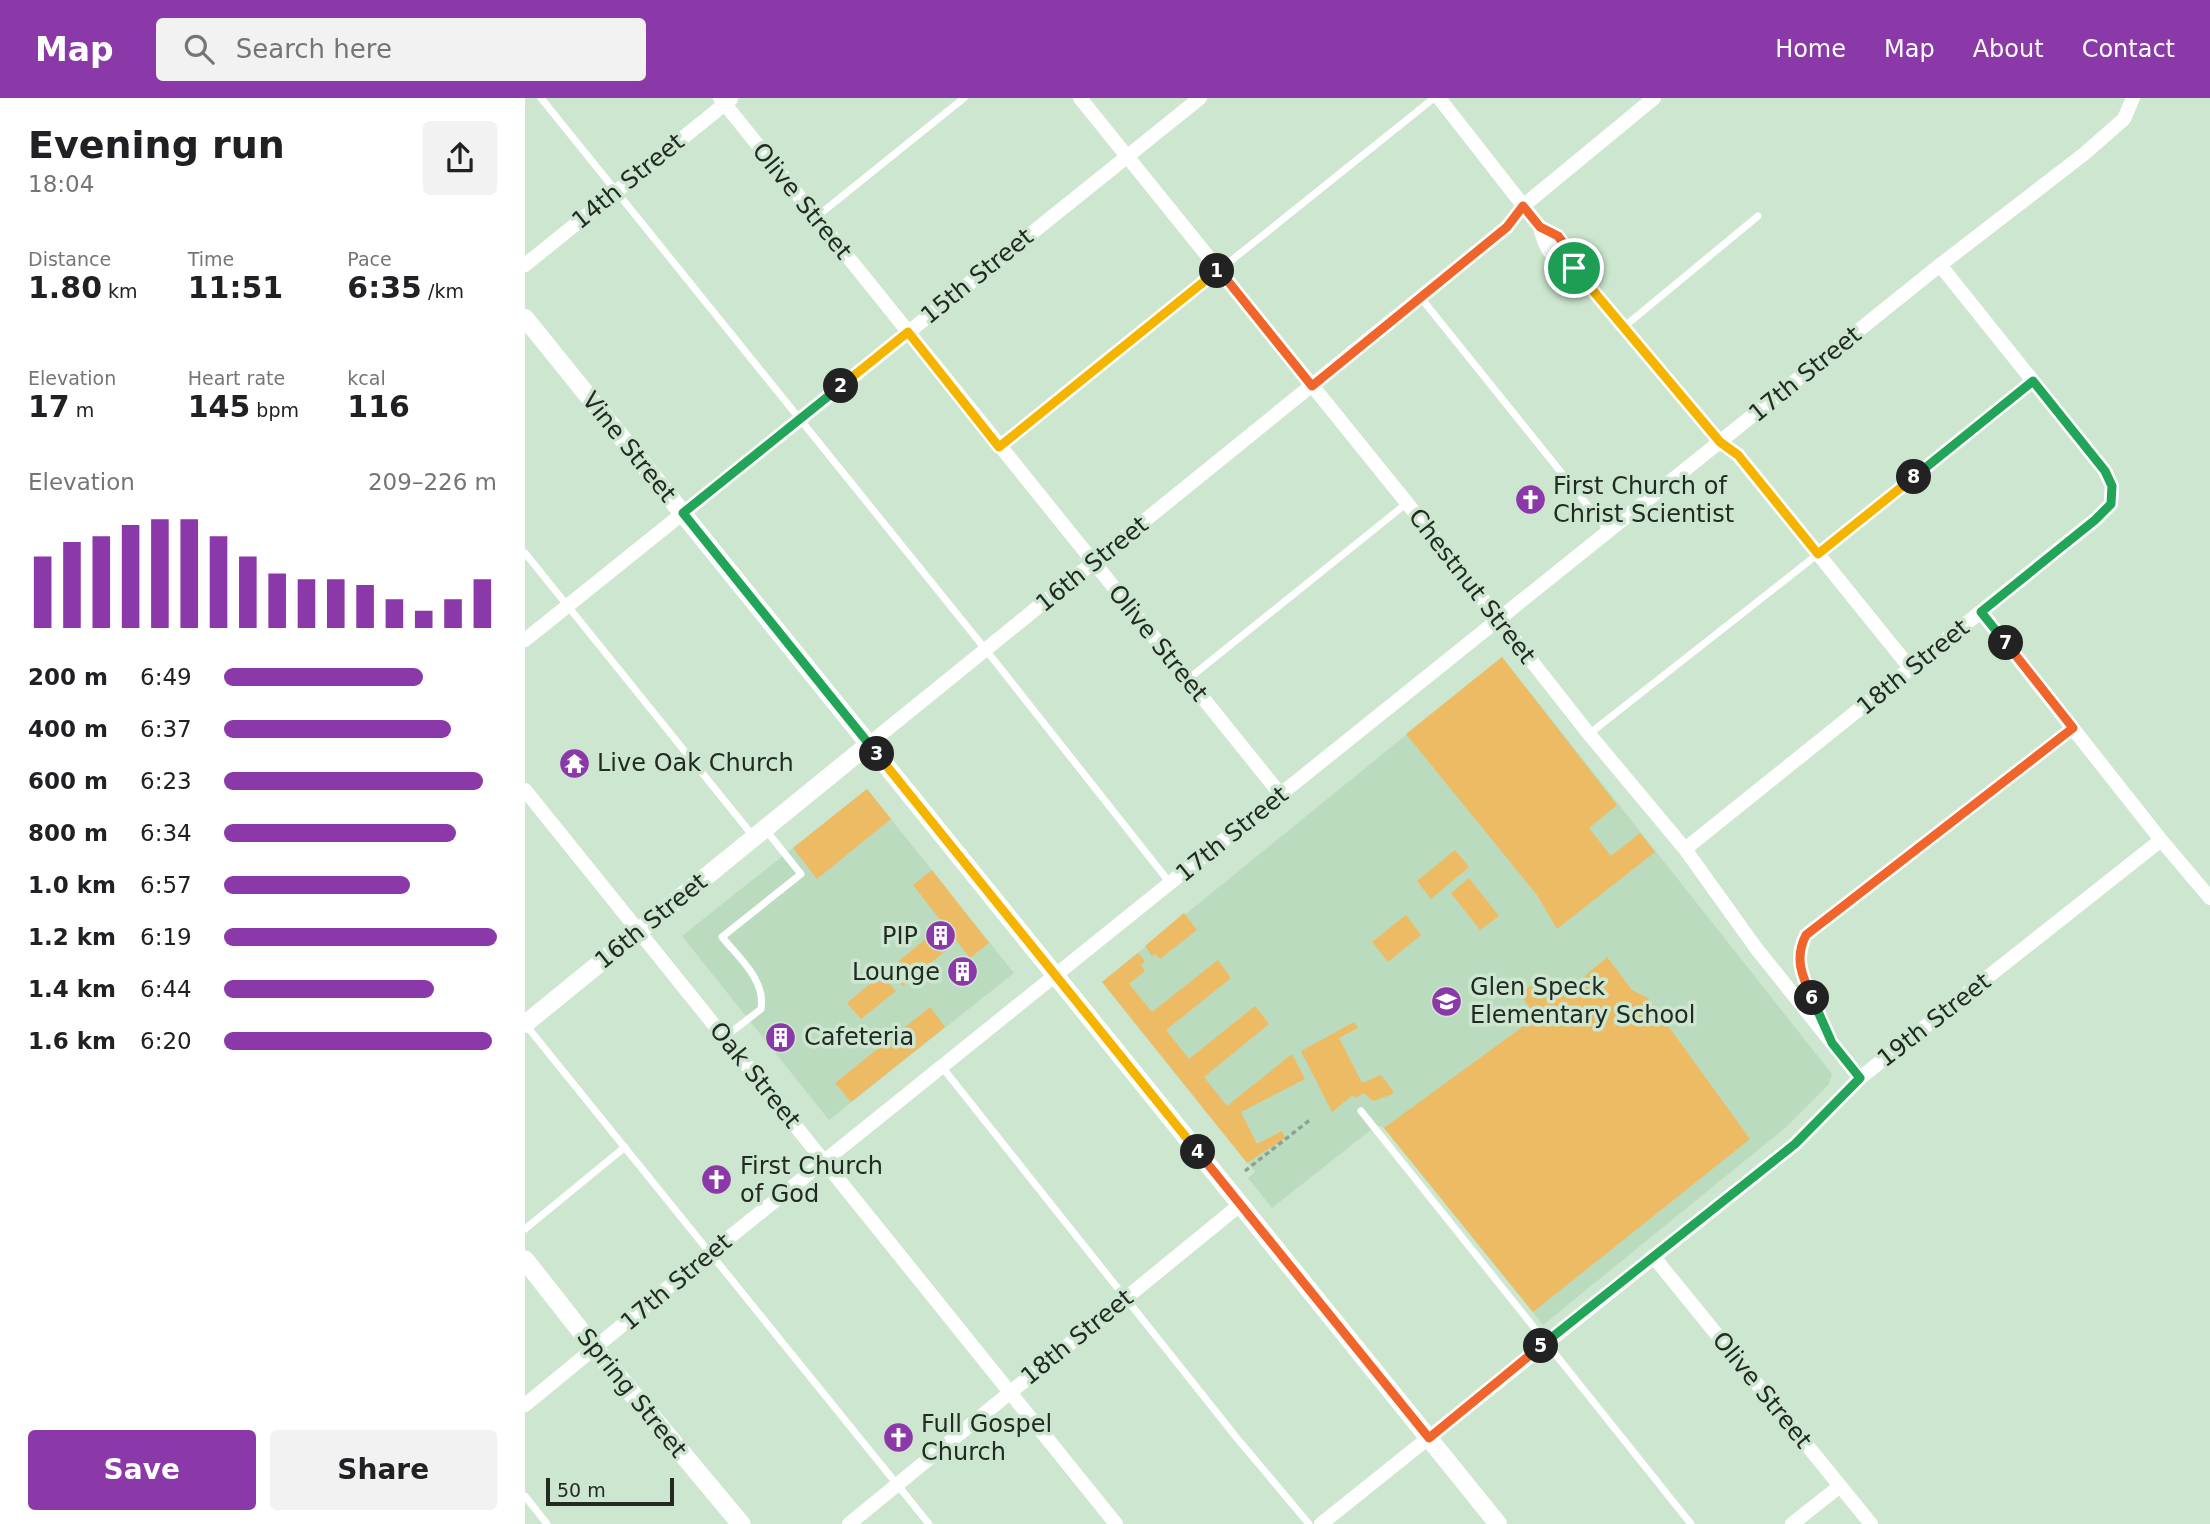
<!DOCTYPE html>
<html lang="en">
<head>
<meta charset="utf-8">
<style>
	body { margin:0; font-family:"DejaVu Sans",sans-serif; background:#f2f2f2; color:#202124; height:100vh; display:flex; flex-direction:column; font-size:26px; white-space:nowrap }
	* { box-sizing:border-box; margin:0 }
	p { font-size:23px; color:#757577 }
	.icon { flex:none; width:38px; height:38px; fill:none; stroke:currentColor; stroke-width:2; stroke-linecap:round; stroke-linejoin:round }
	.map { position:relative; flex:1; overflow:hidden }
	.side { display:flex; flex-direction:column; background:#fff; width:525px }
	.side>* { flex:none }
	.scale { position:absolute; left:21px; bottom:18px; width:128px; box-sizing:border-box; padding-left:7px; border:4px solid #212b22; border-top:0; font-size:19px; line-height:24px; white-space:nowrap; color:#212b22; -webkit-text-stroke:5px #cde6cf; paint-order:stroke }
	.pin { position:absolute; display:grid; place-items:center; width:60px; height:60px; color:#fff; margin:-30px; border:4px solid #fff; border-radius:50%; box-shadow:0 2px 7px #0007 }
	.km { position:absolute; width:35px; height:35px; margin:-18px; border-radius:50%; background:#222; color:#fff; font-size:19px; line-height:35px; text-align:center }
	.round { display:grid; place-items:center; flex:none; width:74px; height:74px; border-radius:7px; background:#f2f2f2 }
	.headline { display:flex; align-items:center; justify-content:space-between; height:119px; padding:0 28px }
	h1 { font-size:38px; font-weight:700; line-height:52px }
	.figures { display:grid; grid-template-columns:repeat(3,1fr); gap:10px; height:119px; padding:7px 28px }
	.figures div { display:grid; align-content:center }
	.figures b { font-size:30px; font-weight:700 }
	.figures small { font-size:19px; font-weight:400 }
	.figures p { font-size:19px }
	.chart { height:196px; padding:14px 28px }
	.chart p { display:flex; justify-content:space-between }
	.chart svg { width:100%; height:126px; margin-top:7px; stroke:#8b39a8; stroke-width:6 }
	.button { display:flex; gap:14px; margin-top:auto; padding:14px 28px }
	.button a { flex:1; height:80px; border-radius:7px; background:#8b39a8; color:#fff; font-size:28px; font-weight:700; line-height:80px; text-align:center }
	.button a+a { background:#f2f2f2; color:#202124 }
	ul { padding:0 28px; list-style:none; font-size:23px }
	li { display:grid; grid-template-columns:112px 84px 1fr; align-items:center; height:52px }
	li i { height:18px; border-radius:9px; background:#8b39a8 }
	header { display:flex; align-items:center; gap:42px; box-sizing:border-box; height:98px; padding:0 35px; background:#8b39a8; color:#fff }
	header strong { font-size:33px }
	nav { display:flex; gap:38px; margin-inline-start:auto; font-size:24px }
	.search { width:490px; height:63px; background:#f2f2f2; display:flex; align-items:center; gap:18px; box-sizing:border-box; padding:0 24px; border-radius:7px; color:#757577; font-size:26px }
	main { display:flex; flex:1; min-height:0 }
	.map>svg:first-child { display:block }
</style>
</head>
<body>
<header>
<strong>Map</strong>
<div class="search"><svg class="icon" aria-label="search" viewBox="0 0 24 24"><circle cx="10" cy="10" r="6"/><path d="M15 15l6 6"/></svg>Search here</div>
<nav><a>Home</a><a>Map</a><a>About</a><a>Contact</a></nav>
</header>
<main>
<section class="side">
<div class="headline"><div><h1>Evening run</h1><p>18:04</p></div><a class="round"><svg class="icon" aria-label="share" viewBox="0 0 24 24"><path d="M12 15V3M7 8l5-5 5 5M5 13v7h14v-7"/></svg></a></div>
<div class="figures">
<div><p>Distance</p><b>1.80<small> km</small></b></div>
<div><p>Time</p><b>11:51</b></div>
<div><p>Pace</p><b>6:35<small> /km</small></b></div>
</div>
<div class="figures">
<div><p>Elevation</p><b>17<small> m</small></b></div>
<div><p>Heart rate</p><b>145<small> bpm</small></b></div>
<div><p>kcal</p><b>116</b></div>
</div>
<div class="chart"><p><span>Elevation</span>209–226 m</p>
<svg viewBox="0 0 160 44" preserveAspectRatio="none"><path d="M5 44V19M15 44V14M25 44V12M35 44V8M45 44V6M55 44V6M65 44V12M75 44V19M85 44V25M95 44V27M105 44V27M115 44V29M125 44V34M135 44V38M145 44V34M155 44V27"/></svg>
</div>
<ul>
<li><b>200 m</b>6:49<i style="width:73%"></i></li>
<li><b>400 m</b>6:37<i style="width:83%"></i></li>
<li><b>600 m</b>6:23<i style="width:95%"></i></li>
<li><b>800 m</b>6:34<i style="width:85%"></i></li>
<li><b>1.0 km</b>6:57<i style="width:68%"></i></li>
<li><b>1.2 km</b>6:19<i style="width:100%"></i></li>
<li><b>1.4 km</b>6:44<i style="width:77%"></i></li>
<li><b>1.6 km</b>6:20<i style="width:98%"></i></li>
</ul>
<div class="button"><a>Save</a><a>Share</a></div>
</section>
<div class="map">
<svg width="1685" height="1426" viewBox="0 0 1685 1426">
	<rect width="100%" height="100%" fill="#cde6cf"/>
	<path fill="#bbdbbe" d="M977 559 1307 976 1304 986 1260 1030 1018 1227 859 1030 852 1027 747 1110 723 1080 730 1074 577 884Z
		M342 691 489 875 304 1022 157 838Z"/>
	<path fill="#edbb63" d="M977 559 1092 707 1064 730 1086 758 1115 735 1130 754 1032 831 1012 797 881 636Z
		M342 691 366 721 292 781 268 750Z
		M930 752 944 769 906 801 892 783Z
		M407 772 464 845 445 860 388 787Z
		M944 780 974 818 955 832 926 795Z
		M659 815 672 832 635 861 630 856 627 858 620 848Z
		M881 817 896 837 863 864 847 844Z
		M404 838 418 855 378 888 363 872Z
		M613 855 620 863 616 867 620 873 604 886 627 914 693 862 706 880 641 932 664 961 730 908 744 926 679 979 702 1008 767 956 780 981 716 1014 732 1046 757 1033 760 1040 722 1065 577 884Z
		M1082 859 1107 892 1123 900 1225 1041 1008 1214 859 1030 1011 919 995 896 1021 875 1038 897Z
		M356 877 371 893 336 921 322 905Z
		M405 909 420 929 326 1004 310 985Z
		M829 924 833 930 814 940 837 985 856 977 868 993V996L848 1003 839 995 831 1000 828 997 807 1014 776 953Z"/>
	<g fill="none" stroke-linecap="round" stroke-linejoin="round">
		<path stroke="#8fa291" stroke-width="3.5" stroke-dasharray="5 3.5" stroke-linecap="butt" d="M720 1073 786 1021"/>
		<path stroke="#fff" stroke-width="7" d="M16 0 461 552 645 785
			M290 120 439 0
			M896 200 1084 434
			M1100 228 1233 118
			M475 348 909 0
			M0 455 228 738
			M662 582 882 405
			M1064 636 1293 456 1508 283
			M0 926 404 1426
			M1300 928C1287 900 1264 868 1281 837L1548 630
			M200 939 236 911C241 882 214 860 197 839L276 776 240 731
			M417 969 711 1339 784 1426
			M836 1013 1166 1426
			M0 1131 100 1049
			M0 1398 22 1426"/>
		<path stroke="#fff" stroke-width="14" d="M195 0 756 697
			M555 0 882 405 1064 636 1160 751 1231 850 1335 980
			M914 0 1015 129C1037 141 1041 147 1049 170L1195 344 1213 357 1386 571
			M1015 129C1021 155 1026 158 1049 170
			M0 167 206 1
			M1456 514 1636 742 1685 800
			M0 542 675 0
			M344 646 982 129 998 108 1129 0
			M0 692 591 1426
			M1160 751 1570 422 1586 406 1587 388 1580 373 1415 167
			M1128 1158 1346 1426
			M0 1307 185 1155 645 785 1415 167 1559 56 1599 21 1608 0
			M324 1426 716 1106
			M796 1426 1270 1046 1335 980 1636 742
			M1267 1426 1315 1388"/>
		<path stroke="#fff" stroke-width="18" d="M0 220 973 1426
			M0 926 344 646"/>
		<path stroke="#fff" stroke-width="19" d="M0 1162 70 1251 216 1426"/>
	</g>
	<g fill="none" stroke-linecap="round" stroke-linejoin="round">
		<defs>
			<path id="split-1" d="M692 173 694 172 787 288 982 129 998 108 1015 129 1033 138 1041 149 1049 170"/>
			<path id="split-2" d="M316 288 383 234 474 349 692 173"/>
			<path id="split-3" d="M316 288 158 415 352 656"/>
			<path id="split-4" d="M352 656 673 1054"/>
			<path id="split-5" d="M673 1054 904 1340 1016 1248"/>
			<path id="split-6" d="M1016 1248 1270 1046 1335 980 1307 945 1287 900"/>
			<path id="split-7" d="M1287 900C1277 878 1269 860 1281 837L1548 630 1481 545"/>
			<path id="split-8" d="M1389 379 1508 283 1580 373 1587 388 1586 406 1570 422 1456 514 1481 545"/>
			<path id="split-9" d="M1049 170 1195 344 1213 357 1293 456 1389 379"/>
		</defs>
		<use href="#split-1" stroke="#fff" stroke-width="14"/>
		<use href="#split-2" stroke="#fff" stroke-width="14"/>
		<use href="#split-3" stroke="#fff" stroke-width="14"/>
		<use href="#split-4" stroke="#fff" stroke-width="14"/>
		<use href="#split-5" stroke="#fff" stroke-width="14"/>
		<use href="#split-6" stroke="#fff" stroke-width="14"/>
		<use href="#split-7" stroke="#fff" stroke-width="14"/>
		<use href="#split-8" stroke="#fff" stroke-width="14"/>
		<use href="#split-9" stroke="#fff" stroke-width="14"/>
		<use href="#split-1" stroke="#f0652b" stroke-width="9"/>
		<use href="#split-2" stroke="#f5b400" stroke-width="9"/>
		<use href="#split-3" stroke="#22a559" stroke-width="9"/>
		<use href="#split-4" stroke="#f5b400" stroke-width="9"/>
		<use href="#split-5" stroke="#f0652b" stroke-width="9"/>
		<use href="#split-6" stroke="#22a559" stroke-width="9"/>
		<use href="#split-7" stroke="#f0652b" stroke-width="9"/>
		<use href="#split-8" stroke="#22a559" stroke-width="9"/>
		<use href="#split-9" stroke="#f5b400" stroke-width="9"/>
	</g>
	<defs>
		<symbol id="church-disc" viewBox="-11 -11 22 22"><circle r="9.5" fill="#8b39a8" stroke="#cde6cf"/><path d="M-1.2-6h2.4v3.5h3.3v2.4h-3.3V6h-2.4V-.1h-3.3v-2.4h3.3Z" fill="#fff"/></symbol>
		<symbol id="temple-disc" viewBox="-11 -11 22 22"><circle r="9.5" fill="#8b39a8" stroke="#cde6cf"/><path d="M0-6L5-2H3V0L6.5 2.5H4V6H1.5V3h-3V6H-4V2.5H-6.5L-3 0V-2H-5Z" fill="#fff"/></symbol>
		<symbol id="building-disc" viewBox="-11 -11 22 22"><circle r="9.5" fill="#8b39a8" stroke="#cde6cf"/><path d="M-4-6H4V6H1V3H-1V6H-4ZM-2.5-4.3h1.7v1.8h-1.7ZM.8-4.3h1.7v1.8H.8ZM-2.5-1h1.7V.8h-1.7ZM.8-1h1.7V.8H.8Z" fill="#fff"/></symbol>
		<symbol id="school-disc" viewBox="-11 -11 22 22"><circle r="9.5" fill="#8b39a8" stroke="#cde6cf"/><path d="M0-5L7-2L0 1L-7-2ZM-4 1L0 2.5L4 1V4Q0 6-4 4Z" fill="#fff"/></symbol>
	</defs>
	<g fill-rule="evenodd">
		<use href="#church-disc" x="988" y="384" width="35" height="35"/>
		<use href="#temple-disc" x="32" y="648" width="35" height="35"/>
		<use href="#building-disc" x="398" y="820" width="35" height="35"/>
		<use href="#building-disc" x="420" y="856" width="35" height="35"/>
		<use href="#school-disc" x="904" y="886" width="35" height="35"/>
		<use href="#building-disc" x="238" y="922" width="35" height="35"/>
		<use href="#church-disc" x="174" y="1064" width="35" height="35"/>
		<use href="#church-disc" x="356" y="1322" width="35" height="35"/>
	</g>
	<g text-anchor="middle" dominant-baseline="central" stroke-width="7" stroke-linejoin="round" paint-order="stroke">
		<g font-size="24" fill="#212b22" stroke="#cde6cf">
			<text transform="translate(103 83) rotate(-39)">14th Street</text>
			<text transform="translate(277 103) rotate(51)">Olive Street</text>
			<text transform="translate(452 178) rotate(-39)">15th Street</text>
			<text transform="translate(1280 276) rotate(-39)">17th Street</text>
			<text transform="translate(104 349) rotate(51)">Vine Street</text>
			<text transform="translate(567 466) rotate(-39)">16th Street</text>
			<text transform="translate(947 488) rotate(52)">Chestnut Street</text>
			<text transform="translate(633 545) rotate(51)">Olive Street</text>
			<text transform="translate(1388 569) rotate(-39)">18th Street</text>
			<text transform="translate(707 736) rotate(-39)">17th Street</text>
			<text transform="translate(126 823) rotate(-39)">16th Street</text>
			<text transform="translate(1409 922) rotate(-38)">19th Street</text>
			<text transform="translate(230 977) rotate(51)">Oak Street</text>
			<text transform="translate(151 1184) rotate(-40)">17th Street</text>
			<text transform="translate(552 1239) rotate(-39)">18th Street</text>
			<text transform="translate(1237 1292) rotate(51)">Olive Street</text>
			<text transform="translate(107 1295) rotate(51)">Spring Street</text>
		</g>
		<g font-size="24" fill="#212b22" stroke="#cde6cf" text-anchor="start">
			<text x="1028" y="388">First Church of<tspan x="1028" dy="28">Christ Scientist</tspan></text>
			<text x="72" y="665">Live Oak Church</text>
			<text x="393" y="838" text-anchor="end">PIP</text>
			<text x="415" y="874" text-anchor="end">Lounge</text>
			<text x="945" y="889">Glen Speck<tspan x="945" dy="28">Elementary School</tspan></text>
			<text x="279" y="939">Cafeteria</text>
			<text x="215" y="1068">First Church<tspan x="215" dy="28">of God</tspan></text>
			<text x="396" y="1326">Full Gospel<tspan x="396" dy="28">Church</tspan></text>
		</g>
	</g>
</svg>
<div class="scale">50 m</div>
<div class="pin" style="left:1049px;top:170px;background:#1e9e55"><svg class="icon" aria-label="arrive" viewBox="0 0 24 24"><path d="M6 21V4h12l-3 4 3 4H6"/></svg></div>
<b class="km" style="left:692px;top:173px">1</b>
<b class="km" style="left:316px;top:288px">2</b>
<b class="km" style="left:352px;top:656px">3</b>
<b class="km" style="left:673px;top:1054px">4</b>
<b class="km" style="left:1016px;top:1248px">5</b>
<b class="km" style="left:1287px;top:900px">6</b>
<b class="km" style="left:1481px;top:545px">7</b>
<b class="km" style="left:1389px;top:379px">8</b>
</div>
</main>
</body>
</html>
